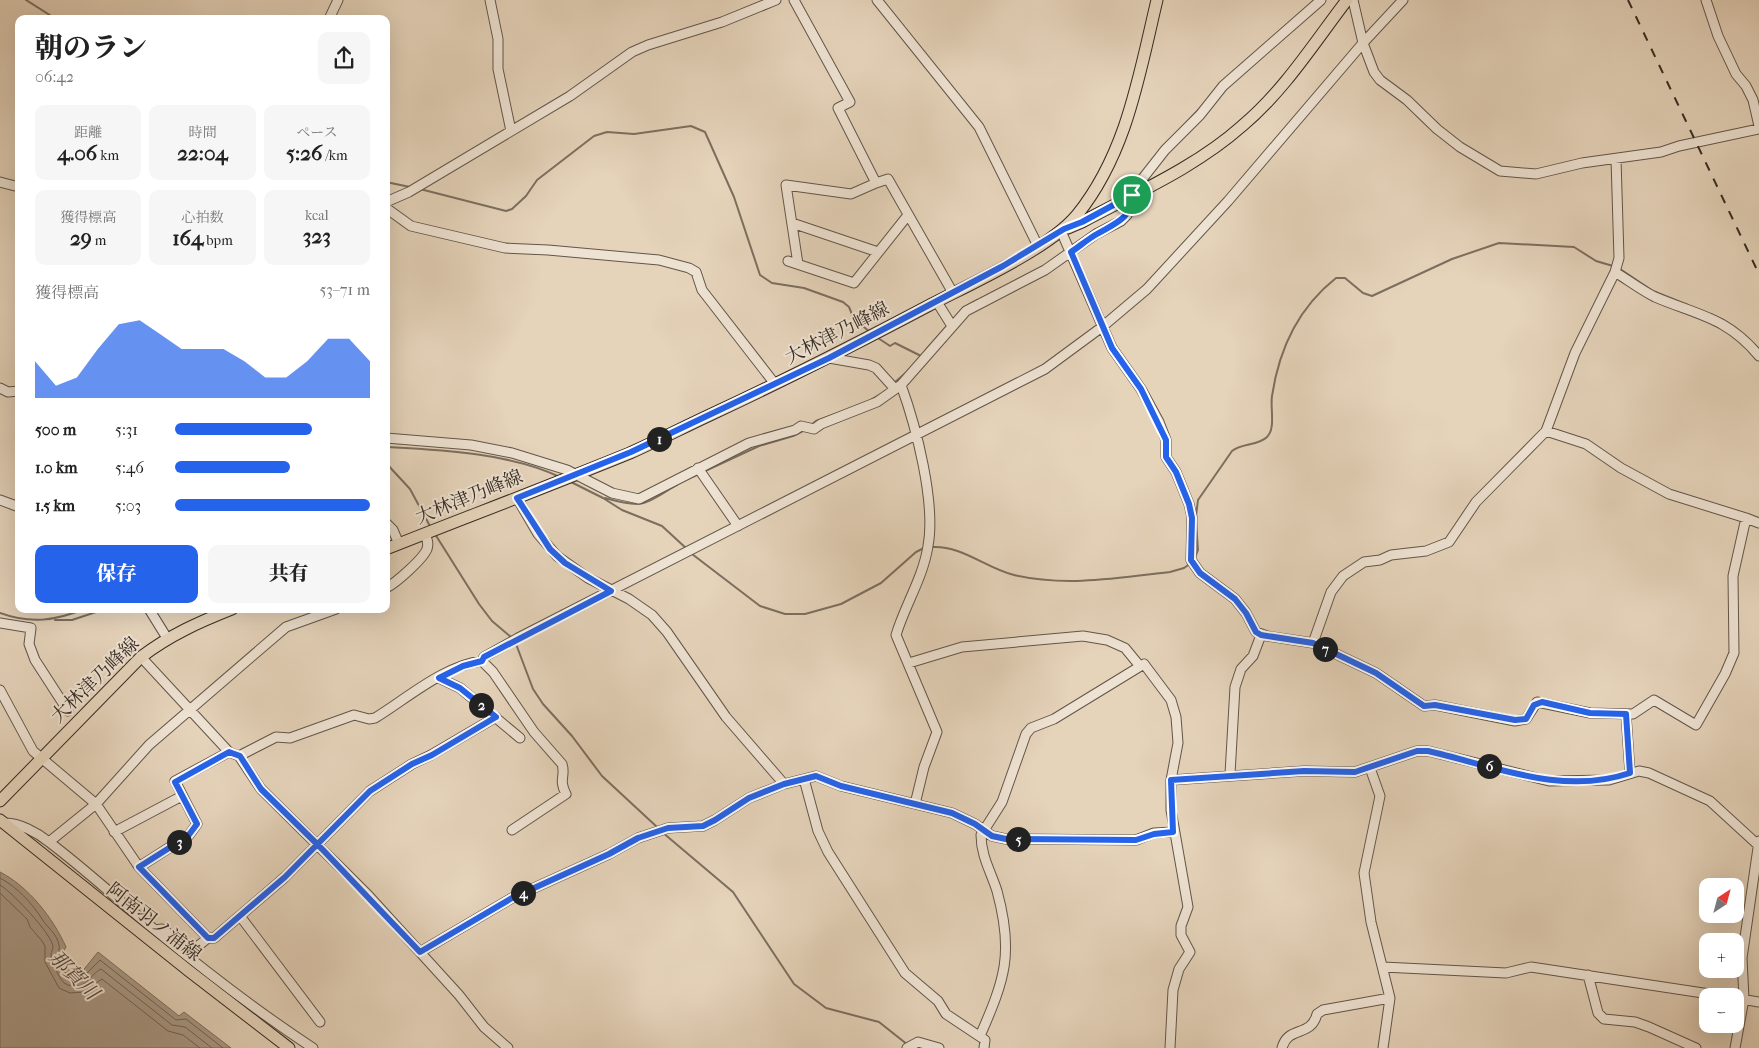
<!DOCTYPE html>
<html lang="ja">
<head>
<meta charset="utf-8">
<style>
	body { margin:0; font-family:"IM FELL French Canon","Noto Serif JP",serif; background:#f6f6f6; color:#222; height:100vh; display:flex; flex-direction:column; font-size:19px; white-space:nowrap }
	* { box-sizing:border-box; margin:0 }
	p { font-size:16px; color:#767676 }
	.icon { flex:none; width:28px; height:28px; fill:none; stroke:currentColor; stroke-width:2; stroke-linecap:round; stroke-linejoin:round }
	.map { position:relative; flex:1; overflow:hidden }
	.panel { position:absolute; left:15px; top:15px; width:375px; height:598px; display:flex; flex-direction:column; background:#fff; border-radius:10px; box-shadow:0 5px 20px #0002 }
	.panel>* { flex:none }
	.needle { width:32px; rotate:36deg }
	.tools { position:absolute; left:1699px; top:878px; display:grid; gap:10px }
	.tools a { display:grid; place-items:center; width:45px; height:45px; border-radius:10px; background:#fff; box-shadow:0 5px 20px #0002; font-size:25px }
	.pin { position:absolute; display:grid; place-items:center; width:42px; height:42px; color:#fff; margin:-21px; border:2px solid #fff; border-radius:50%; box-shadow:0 1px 5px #0007 }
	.km { position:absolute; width:25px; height:25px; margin:-12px; border-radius:50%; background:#222; color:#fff; font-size:14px; line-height:25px; text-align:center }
	.round { display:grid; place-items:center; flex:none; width:52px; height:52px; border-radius:10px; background:#f6f6f6 }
	.overview { display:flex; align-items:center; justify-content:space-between; height:85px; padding:0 20px }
	h1 { font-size:28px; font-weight:800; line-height:38px }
	.figures { display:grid; grid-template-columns:repeat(3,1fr); gap:8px; height:85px; padding:5px 20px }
	.figures div { display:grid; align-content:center; border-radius:10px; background:#f6f6f6; text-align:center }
	.figures b { font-size:21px; font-weight:800 }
	.figures small { font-size:14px; font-weight:400 }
	.figures p { font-size:14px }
	.chart { height:140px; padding:10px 20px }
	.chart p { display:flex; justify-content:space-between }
	.chart svg { width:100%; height:90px; margin-top:5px; fill:#2563eb; opacity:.7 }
	.action { display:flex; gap:10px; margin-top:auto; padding:10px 20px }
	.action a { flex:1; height:58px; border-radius:10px; background:#2563eb; color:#fff; font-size:20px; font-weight:800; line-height:58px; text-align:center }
	.action a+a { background:#f6f6f6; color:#222 }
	ul { padding:0 20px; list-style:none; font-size:16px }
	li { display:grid; grid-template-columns:80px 60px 1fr; align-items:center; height:38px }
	li i { height:12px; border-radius:6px; background:#2563eb }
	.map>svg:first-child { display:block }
</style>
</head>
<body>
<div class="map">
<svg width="1759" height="1048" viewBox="0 0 1759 1048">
	<rect width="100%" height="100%" fill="#e5d3ba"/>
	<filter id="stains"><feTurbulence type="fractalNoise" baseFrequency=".004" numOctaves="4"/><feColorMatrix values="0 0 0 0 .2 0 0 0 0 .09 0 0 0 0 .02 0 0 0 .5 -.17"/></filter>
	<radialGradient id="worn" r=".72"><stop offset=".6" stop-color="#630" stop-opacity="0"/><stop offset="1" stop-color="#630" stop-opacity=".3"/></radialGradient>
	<path fill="#aa9a87" stroke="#7c6e5f" d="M0 872C29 887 53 918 66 947L62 954 72 974 81 973 98 952 179 1016 184 1012 231 1048H0Z"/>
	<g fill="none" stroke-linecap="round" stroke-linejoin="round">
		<path stroke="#706356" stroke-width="1" d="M0 878C17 887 32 903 42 919 47 928 57 933 59 945 60 949 58 952 58 956L68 978 83 977 100 960 176 1020 186 1019 223 1048
			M0 885C11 891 53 935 53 947 53 949 51 952 51 954 51 962 59 977 64 983 84 994 89 975 101 969L172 1025 185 1027 212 1048
			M0 893 27 919 30 927 42 941 45 946V962L59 988 70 993 83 992 102 979 168 1031 183 1035 200 1048"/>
		<path stroke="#7c6e5f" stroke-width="2" d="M26 0 56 19
			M1184 125 1201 107
			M1138 178 1149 164
			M386 182 410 187
			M420 189 506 211 512 209 526 196 537 180 594 136 607 132 634 134 691 126 705 132 734 197 760 275 772 283 804 288 843 302 849 307 854 319 870 332
			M1620 269 1653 291 1688 305
			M968 305 977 300
			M1711 314C1731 322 1745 334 1759 349
			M878 338 890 346 895 343 921 356
			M925 351 947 326
			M894 383 908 371
			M872 399 881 394
			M811 425 816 421 838 413
			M386 447C441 450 510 453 560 477
			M386 463 410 489 431 528
			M703 472 759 446 793 436 805 430
			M685 480 699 474
			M571 482 603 498 622 510 662 526 687 549
			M605 498C645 509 642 505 677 485
			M1196 516 1198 500 1232 451C1242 443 1258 446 1267 437 1276 428 1270 408 1272 396 1279 349 1298 308 1336 278H1345L1363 293 1372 296 1452 259 1499 243 1574 247 1596 261 1613 266
			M435 534 479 604 492 621 512 638
			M932 547C961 545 986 568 1014 575 1066 587 1118 578 1170 572L1184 568 1191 563
			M692 554 760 606 785 614H805L841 604 881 583 916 552 924 548
			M1194 560 1198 550 1196 521
			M0 613C30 624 55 621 84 609
			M55 620H72L105 609
			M516 644 533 689 543 704 572 736 602 776 657 827
			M662 832 733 892 794 984 826 1008 879 1022 908 1045"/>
		<defs>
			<path id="minor" d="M490 0 498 39V69L511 131
				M794 0 850 102 838 108 876 183 888 179 953 293
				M877 0 979 127 1038 246
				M1353 0 1363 43 1374 72 1380 80 1407 100 1437 129 1460 147 1500 171 1536 174 1582 163 1661 152 1679 146 1759 129
				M1706 0 1718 36 1736 74 1746 86 1753 100 1759 126
				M329 19 338 0
				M1616 159 1619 258 1615 272C1628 280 1641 290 1655 297 1697 315 1727 317 1759 356
				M0 182 19 187
				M386 202 409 192 570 96 632 52 648 45 722 22 776 0
				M386 208 411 226 505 248 548 250 659 260 689 268 696 272 702 290 775 384
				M792 223 878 252
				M1061 231 1112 348 1141 389 1159 422 1166 440V457L1176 472 1189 504 1192 517 1191 560 1200 573 1235 599 1246 613 1256 632 1267 636 1313 643 1331 592 1343 576 1364 562 1380 560 1391 555 1426 551 1449 542 1476 502 1546 431 1575 353 1615 272
				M788 261 854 283 908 215
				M798 264 786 185 851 194 876 183
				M937 302 952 326
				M829 358 869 365 876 368 895 389
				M901 385C916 426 936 503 928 546 923 578 905 605 896 635L937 732 924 767 915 804
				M0 388 8 392 19 391
				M1546 431 1586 444 1621 468 1669 494 1746 518
				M386 438 471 445 512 453 567 470 612 493 639 499 749 443 795 430 801 426 814 429 821 424 877 402 901 385 966 311 1045 270 1096 234 1121 221 1127 215 1136 187 1165 150 1200 115 1223 86 1321 0
				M698 468 738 526
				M517 498 538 534 557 556 588 578 629 599 652 615 667 632 726 717 784 784
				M0 500 19 507
				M386 523 393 530 399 544
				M386 588C396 583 423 559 427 549 429 543 427 539 425 534
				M149 609 167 638
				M0 623 31 628 29 644 35 660 68 711
				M1313 643 1376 673 1424 706 1435 705 1515 721 1526 719 1537 702 1590 713 1633 714 1654 700 1696 725 1725 674 1734 653 1733 576 1746 518 1759 523
				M141 657 229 752 239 756 261 789 368 895 459 995 484 1027 508 1048
				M482 661 484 657 518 638 1045 369 1102 327 1147 289 1228 201 1363 43 1403 0
				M909 663 962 647 1083 636 1107 640 1125 648 1139 665
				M439 678 460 688 520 738
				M0 690 33 751 96 804 139 867 208 938 193 950 162 929 155 930
				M1626 714 1630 773
				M239 756 276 737 290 738 354 715 369 719 375 718C406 699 445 665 482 661L493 672 534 732 562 764C566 776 558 779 566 794L512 830
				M1370 768 1380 796 1364 873 1371 922 1390 998 1383 1048
				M1230 774 1235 687 1241 669 1253 656 1261 635
				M804 779 818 831 828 852 905 973 938 1001 946 1014 985 1040 984 1048
				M1171 780 1304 771 1355 772 1417 751H1428L1549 781 1609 780 1639 771 1649 773 1710 801 1758 845
				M4 823C18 822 38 833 49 842 85 869 119 901 154 929 205 971 258 1012 313 1048
				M114 832 182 796
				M49 842 96 804 149 745 286 627 336 609
				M139 867 189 835 197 824 175 781 229 752
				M240 916 320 1022
				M208 938H214L285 877 370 791 412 764 431 755 496 717
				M420 952 512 898 609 854 638 838 668 828 703 826 715 820 749 798 784 784 816 776 841 786 952 813 975 824 992 836 1006 839 1136 840 1154 833 1173 832
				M1383 967 1506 973 1531 967 1723 996
				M1588 975 1598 1013 1604 1019 1635 1022 1649 1027 1696 1048
				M1735 998 1759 1002
				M980 1036C1005 979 1014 953 997 891 991 872 981 856 981 835L1002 802 1026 734 1031 728 1054 719 1144 664 1171 700 1176 717 1178 743 1171 780V810L1188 907 1181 926V935L1190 952 1179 969 1173 990 1170 1048
				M907 1048 918 1042 939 1048
				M1282 1048C1288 1025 1311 1038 1317 1014L1323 1010 1390 998
				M1735 1048 1744 999 1742 958 1759 841"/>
			<path id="major" d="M1068 228 1082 222C1136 193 1196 167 1242 126 1284 91 1314 43 1347 0
				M386 549C467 517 549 486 630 453 657 441 684 427 712 414 785 380 856 344 928 306 968 285 1049 249 1077 215 1127 153 1139 75 1157 0
				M0 801 141 657C170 635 199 622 232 609
				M0 820 189 971 289 1048"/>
		</defs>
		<use href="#minor" stroke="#62564a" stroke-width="11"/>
		<use href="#major" stroke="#362c24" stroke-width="13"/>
		<use href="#minor" stroke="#eee2d2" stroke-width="9"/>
		<use href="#major" stroke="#e5d3ba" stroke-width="11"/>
		<path stroke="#362c24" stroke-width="2" stroke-dasharray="9 9" stroke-linecap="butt" d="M1628 0 1759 274"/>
	</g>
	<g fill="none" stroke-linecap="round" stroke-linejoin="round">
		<defs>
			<path id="route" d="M1132 195 1082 222 1064 229 1003 266 829 358 631 452 517 498 550 549 565 563 611 591 484 657 482 661 463 666 439 678 460 688 496 717 432 755 412 764 370 791 285 877 214 938H208L139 867 188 836 197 824 175 782 229 752 240 756 261 789 317 844 323 850 420 952 512 898 609 854 638 838 668 828 703 826 715 820 749 798 784 784 816 776 841 786 952 813 975 824 992 836 1006 839 1136 840 1154 834 1173 832 1171 780 1304 771 1355 772 1417 751H1428C1494 766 1562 796 1630 773L1626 714 1590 713 1542 702 1534 705 1526 719 1515 720 1435 705 1424 706 1376 673 1313 643 1261 635 1256 632 1246 613 1235 599 1200 573 1191 560 1192 518 1189 504 1176 472 1166 457V440L1141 389 1112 348 1071 252C1080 246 1088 239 1097 234 1114 224 1133 218 1132 195"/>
		</defs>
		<use href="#route" stroke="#fff" stroke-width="10"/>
		<use href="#route" stroke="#2563eb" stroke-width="6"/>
	</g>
	<g text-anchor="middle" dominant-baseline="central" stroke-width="4" stroke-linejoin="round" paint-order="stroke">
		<g font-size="19" fill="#362c24" stroke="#eee2d2">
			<text transform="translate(837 333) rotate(-27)">大林津乃峰線</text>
			<text transform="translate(469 497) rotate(-22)">大林津乃峰線</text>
			<text transform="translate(95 680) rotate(-44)">大林津乃峰線</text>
			<text transform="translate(154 922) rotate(38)">阿南羽ノ浦線</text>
		</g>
		<g font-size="20" font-style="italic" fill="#53483d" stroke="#eee2d2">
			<text transform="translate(74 975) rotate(45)">那賀川</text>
		</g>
	</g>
	<rect width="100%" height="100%" filter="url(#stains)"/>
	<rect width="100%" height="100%" fill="url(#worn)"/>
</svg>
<div class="tools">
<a><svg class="needle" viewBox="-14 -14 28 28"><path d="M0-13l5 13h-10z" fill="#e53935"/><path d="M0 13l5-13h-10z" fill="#767676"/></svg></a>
<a>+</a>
<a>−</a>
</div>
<div class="pin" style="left:1132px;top:195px;background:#1e9e55"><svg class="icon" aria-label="arrive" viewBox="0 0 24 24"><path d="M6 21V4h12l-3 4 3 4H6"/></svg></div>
<b class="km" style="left:659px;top:439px">1</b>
<b class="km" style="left:481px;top:705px">2</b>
<b class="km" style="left:179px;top:842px">3</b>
<b class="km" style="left:523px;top:893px">4</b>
<b class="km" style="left:1018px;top:839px">5</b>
<b class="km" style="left:1489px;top:766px">6</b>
<b class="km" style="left:1325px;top:649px">7</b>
<section class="panel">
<div class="overview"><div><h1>朝のラン</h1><p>06:42</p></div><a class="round"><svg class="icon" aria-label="share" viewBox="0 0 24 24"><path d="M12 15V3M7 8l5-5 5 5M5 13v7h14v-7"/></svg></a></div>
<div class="figures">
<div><p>距離</p><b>4.06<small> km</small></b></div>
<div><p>時間</p><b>22:04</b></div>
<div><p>ペース</p><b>5:26<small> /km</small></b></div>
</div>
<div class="figures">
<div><p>獲得標高</p><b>29<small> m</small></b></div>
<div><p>心拍数</p><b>164<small> bpm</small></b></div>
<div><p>kcal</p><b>323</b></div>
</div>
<div class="chart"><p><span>獲得標高</span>53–71 m</p>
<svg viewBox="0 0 160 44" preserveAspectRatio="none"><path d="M0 44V26L10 38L20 34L30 20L40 8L50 6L60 13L70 20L80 20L90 20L100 26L110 34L120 34L130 26L140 15L150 15L160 26V44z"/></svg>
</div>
<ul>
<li><b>500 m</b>5:31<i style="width:70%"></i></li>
<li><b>1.0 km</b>5:46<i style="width:59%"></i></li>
<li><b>1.5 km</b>5:03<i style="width:100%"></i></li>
</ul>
<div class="action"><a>保存</a><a>共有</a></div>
</section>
</div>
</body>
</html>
